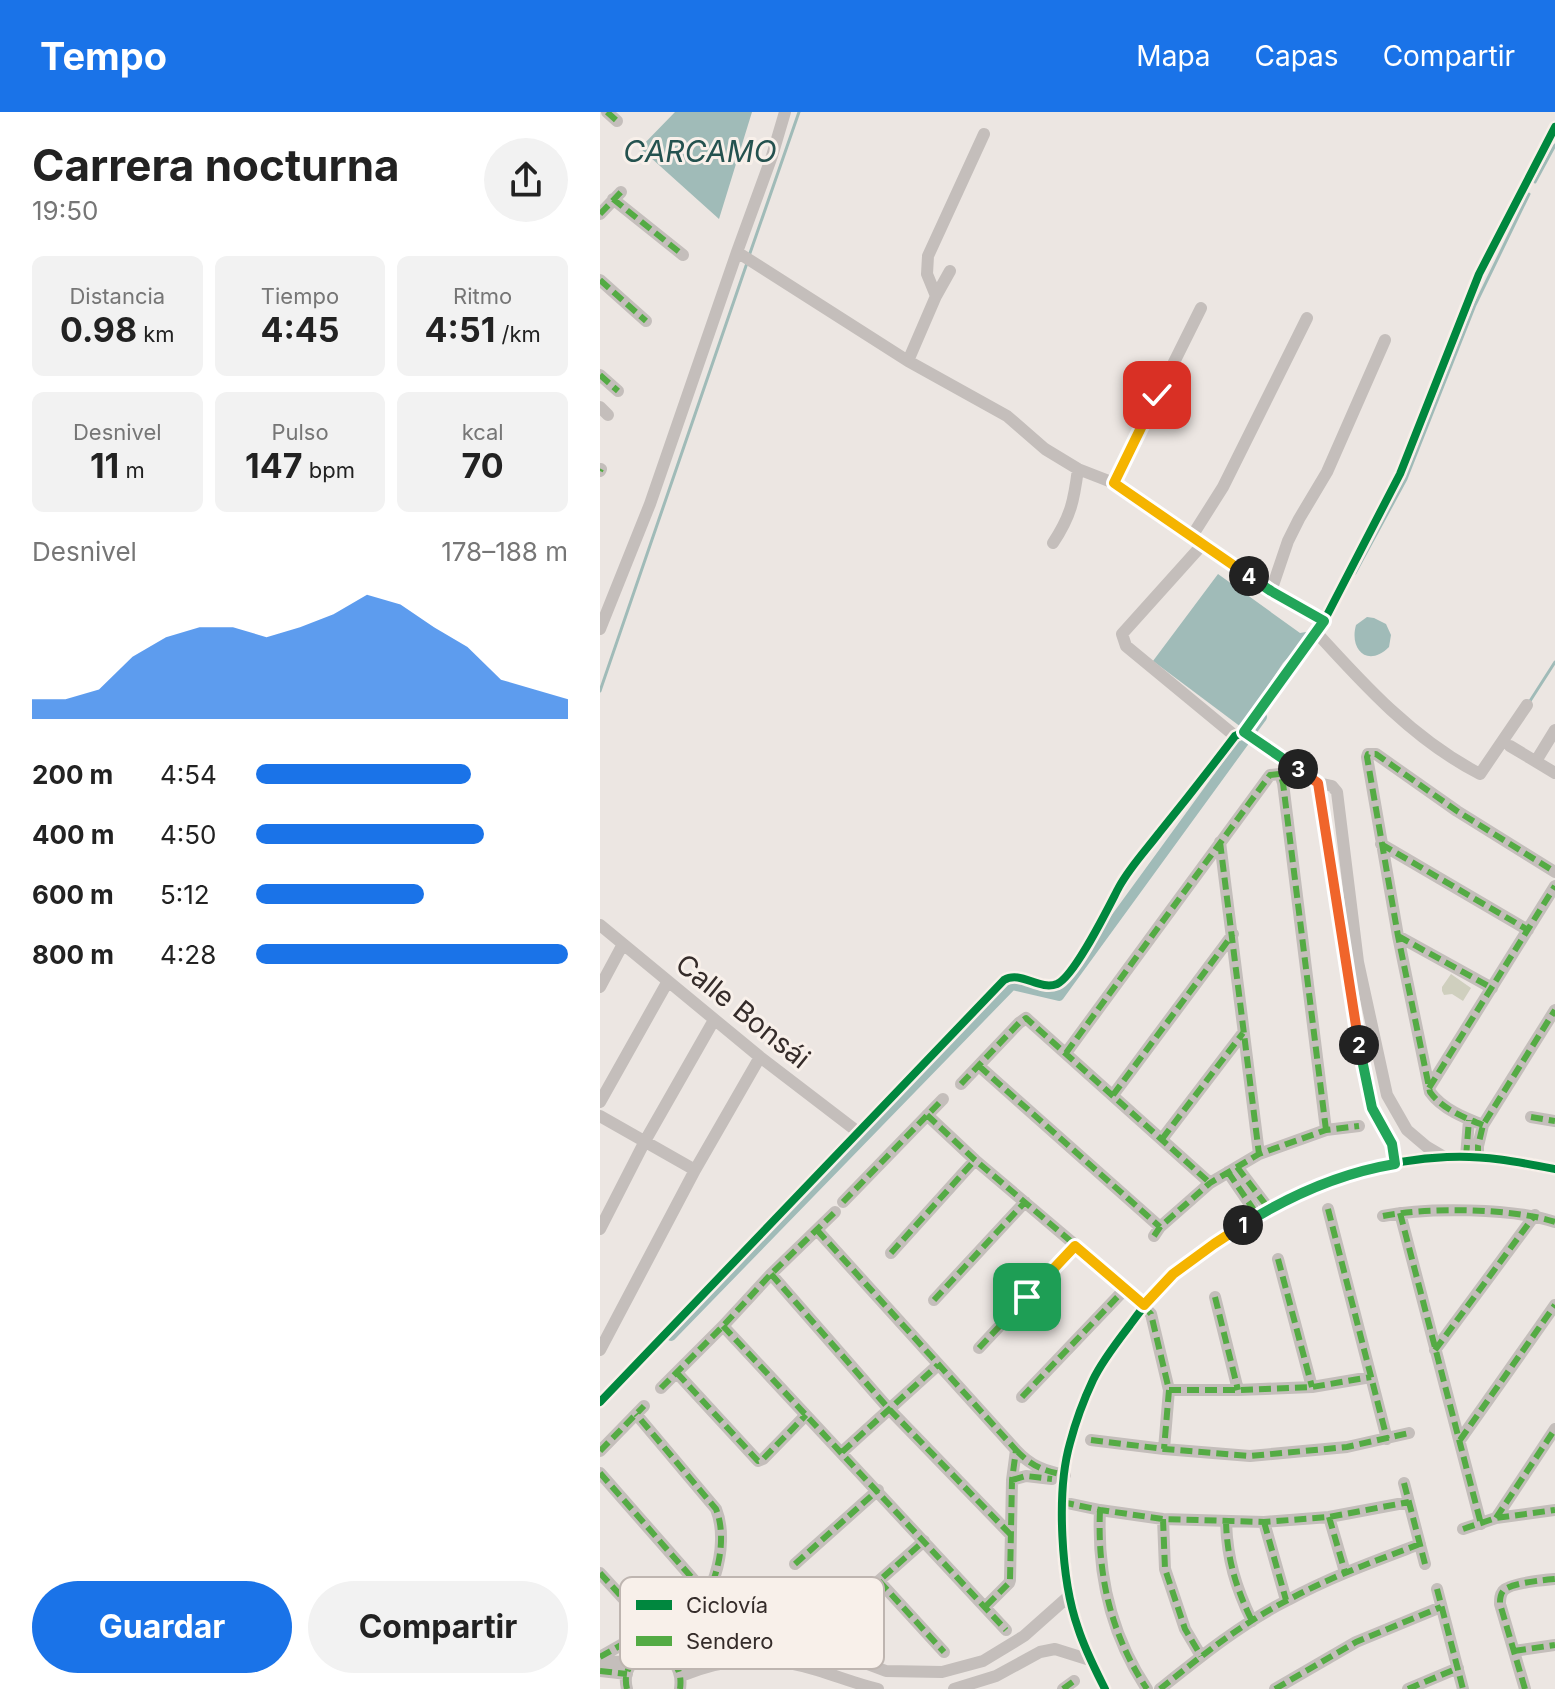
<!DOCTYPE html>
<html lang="es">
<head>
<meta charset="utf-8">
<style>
	body { margin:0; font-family:Inter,sans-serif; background:#f2f2f2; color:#222; height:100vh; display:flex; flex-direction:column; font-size:30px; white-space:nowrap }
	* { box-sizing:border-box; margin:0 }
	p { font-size:26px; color:#767676 }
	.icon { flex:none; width:44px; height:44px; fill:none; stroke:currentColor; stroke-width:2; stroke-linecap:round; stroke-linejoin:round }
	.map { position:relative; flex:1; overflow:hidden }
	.side { display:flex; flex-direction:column; background:#fff; width:600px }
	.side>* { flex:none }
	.pin { position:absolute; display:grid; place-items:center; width:68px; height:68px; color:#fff; margin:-34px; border-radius:16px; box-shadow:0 4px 12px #0006 }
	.km { position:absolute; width:40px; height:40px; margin:-20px; border-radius:50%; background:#222; color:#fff; font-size:22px; line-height:40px; text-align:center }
	.round { display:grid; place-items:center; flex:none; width:84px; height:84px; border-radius:42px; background:#f2f2f2 }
	.head { display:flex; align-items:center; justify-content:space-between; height:136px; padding:0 32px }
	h1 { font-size:44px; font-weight:700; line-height:60px }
	.figures { display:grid; grid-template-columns:repeat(3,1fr); gap:12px; height:136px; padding:8px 32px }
	.figures div { display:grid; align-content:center; border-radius:12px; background:#f2f2f2; text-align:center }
	.figures b { font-size:34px; font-weight:700 }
	.figures small { font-size:22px; font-weight:400 }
	.figures p { font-size:22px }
	.chart { height:224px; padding:16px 32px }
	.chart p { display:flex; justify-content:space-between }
	.chart svg { width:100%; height:144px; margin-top:8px; fill:#1a73e8; opacity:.7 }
	.primary-button { display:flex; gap:16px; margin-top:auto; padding:16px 32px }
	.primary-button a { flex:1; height:92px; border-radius:48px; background:#1a73e8; color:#fff; font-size:32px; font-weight:700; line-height:92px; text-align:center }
	.primary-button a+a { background:#f2f2f2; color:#222 }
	ul { padding:0 32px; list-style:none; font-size:26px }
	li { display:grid; grid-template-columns:128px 96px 1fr; align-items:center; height:60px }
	li i { height:20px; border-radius:10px; background:#1a73e8 }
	header { display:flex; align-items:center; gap:48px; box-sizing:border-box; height:112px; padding:0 40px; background:#1a73e8; color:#fff }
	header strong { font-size:38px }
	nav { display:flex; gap:44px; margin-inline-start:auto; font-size:28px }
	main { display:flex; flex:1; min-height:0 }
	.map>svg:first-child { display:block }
</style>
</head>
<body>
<header>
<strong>Tempo</strong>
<nav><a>Mapa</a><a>Capas</a><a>Compartir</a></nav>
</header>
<main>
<section class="side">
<div class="head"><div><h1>Carrera nocturna</h1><p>19:50</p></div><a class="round"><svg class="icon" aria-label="share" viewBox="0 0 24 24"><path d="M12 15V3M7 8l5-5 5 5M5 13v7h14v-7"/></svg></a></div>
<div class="figures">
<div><p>Distancia</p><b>0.98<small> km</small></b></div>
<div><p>Tiempo</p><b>4:45</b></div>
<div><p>Ritmo</p><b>4:51<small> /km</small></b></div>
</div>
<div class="figures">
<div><p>Desnivel</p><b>11<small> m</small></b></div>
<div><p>Pulso</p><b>147<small> bpm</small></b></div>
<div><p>kcal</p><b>70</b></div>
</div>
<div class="chart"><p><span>Desnivel</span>178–188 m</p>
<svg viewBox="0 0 160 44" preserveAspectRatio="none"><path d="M0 44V38L10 38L20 35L30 25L40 19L50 16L60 16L70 19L80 16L90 12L100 6L110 9L120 16L130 22L140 32L150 35L160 38V44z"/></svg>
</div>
<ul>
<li><b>200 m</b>4:54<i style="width:69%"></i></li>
<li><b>400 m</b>4:50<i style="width:73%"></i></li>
<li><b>600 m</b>5:12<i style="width:54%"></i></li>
<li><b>800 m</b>4:28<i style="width:100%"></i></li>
</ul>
<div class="primary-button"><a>Guardar</a><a>Compartir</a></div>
</section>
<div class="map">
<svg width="955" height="1577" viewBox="0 0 955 1577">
	<rect width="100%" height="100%" fill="#ece6e2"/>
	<path fill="#cfcfbe" d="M851 862 871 876 863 889 852 882 844 883 842 879V875Z"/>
	<path fill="#a0bbb8" d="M75 0H152L119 107 40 36Z
		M618 462 700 521 712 519 683 551 641 615 553 549Z
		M767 505 774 506 786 512 791 523 789 535C768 556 749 538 756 513Z"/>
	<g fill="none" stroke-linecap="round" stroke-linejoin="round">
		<path stroke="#a0bbb8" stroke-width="3" d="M935 70 955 33
			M149 144 199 0
			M755 461 806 367 875 193 929 82
			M0 579 147 151
			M930 589 955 550"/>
		<path stroke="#a0bbb8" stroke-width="10" d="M71 1224 412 873 459 884 662 605"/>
		<path stroke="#c4bebb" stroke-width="12" d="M7 0 17 9
			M13 87 83 143
			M0 102 21 80
			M137 140 308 249 407 304 445 337 478 357 514 371 671 479 724 509
			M0 168 46 209
			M336 184 327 162 328 144 384 22
			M308 249 336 184 350 159
			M0 263 18 279
			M0 295 8 303
			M0 359 1 357
			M514 371 601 196
			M592 424 623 375 707 206
			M453 431C471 404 474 388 478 357
			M602 433 522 522 526 534 635 624
			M671 479 688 429 699 407 727 360 785 228
			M0 517 50 392 137 140 172 44 185 0
			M715 519C764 573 814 628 880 662L927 593
			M644 620 718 671 732 674 737 680 758 850 787 983 807 1018 827 1035 844 1045
			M910 634 955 661
			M936 649 955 618
			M718 671 763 957 772 996 792 1032 795 1052
			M620 730 659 1042
			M781 732 928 818
			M0 813 160 945 258 1020
			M798 824 892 876
			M0 875 23 832
			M466 941 670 663 680 662 683 671 726 1018
			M379 954 560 1115
			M361 972 419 911 426 906 610 1071
			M829 976 955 774
			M513 983 633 822
			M0 990 68 869
			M327 1003 375 1048 526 1176 551 1202 569 1278 564 1337
			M0 1004 95 1058
			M931 1005 955 1009
			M883 1013C865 1006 842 997 830 980L798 824 767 645 768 642H776L857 699 955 760
			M562 1027 643 921
			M866 1045 869 1008
			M878 1045V1034L883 1013 955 898
			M637 1055 669 1097
			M628 1060 658 1104
			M243 1090 343 987
			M728 1097 787 1327
			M800 1101 881 1412
			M783 1104C827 1095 913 1096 955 1110
			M0 1117 45 1029 114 908
			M217 1118 416 1338 412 1368 410 1468 409 1471 385 1495
			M554 1124 560 1115 610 1071 659 1042 726 1018 759 1014
			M291 1141 375 1048
			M678 1147 712 1275
			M171 1162 289 1297 410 1422
			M615 1185 638 1278
			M334 1188 425 1090
			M123 1214 406 1518
			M379 1236 475 1134
			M0 1238 95 1058 160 945
			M835 1238 935 1103
			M77 1261 158 1349 163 1347 206 1303
			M61 1276 123 1214 171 1162 235 1100
			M569 1278H638L712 1275 771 1265
			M422 1285 526 1176
			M0 1290 404 868C421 858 439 879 457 872 475 864 509 794 519 775 530 755 546 738 559 721 585 689 610 657 635 624L644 620 724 509 800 362 879 162 955 15
			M491 1328 564 1337 650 1344 747 1335 809 1321
			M860 1328 955 1193
			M416 1338C431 1354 444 1359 465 1363
			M0 1339 44 1294
			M242 1340 338 1253
			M0 1361 108 1484
			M412 1368 426 1364 452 1367
			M804 1371 825 1452
			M462 1390 500 1398 563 1407 664 1410 729 1405 809 1390
			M500 1398C497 1463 511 1523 547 1577
			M729 1405 745 1460
			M896 1406 955 1317
			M563 1407 565 1457 585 1517 601 1544
			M626 1409C627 1447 636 1476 652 1509
			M664 1410 686 1488
			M863 1417 896 1406 955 1398
			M195 1452 278 1378
			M0 1461 53 1519
			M279 1469 344 1540
			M837 1477 863 1577
			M229 1513 324 1429
			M914 1539 955 1533
			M0 1545 44 1520 78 1518C111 1497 131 1434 116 1397L36 1302
			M69 1547 113 1529 150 1524 173 1525 196 1528 230 1538 286 1559 342 1560 383 1549 424 1524 469 1484
			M0 1548 32 1551
			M0 1559 27 1562
			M81 1564C127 1545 169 1543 217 1558 237 1564 257 1572 278 1577
			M27 1577C16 1534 87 1528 80 1577
			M354 1577 396 1564 440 1540 455 1537 490 1548
			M463 1577 474 1569
			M505 1577C495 1557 485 1538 478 1516 461 1468 456 1380 470 1331 475 1312 485 1285 493 1268 502 1249 517 1230 530 1213 543 1195 557 1177 573 1162 594 1144 619 1129 643 1114 704 1075 774 1048 847 1045 884 1043 919 1050 955 1057
			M560 1577C600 1545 642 1511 688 1488 730 1465 775 1449 820 1432
			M675 1577 756 1530 841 1495
			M808 1577 858 1556
			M925 1577 900 1492C900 1487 900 1483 903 1479 909 1471 944 1468 955 1467"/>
		<path stroke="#54ab44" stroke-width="6" stroke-dasharray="12 6" stroke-linecap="butt" d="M7 0 17 9
			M13 87 83 143
			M0 102 21 80
			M0 168 46 209
			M0 263 18 279
			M0 359 1 357
			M620 730 659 1042
			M781 732 928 818
			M798 824 892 876
			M466 941 670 663 680 662 683 671 726 1018
			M379 954 560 1115
			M361 972 419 911 426 906 610 1071
			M829 976 955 774
			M513 983 633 822
			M327 1003 375 1048 526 1176 551 1202 569 1278 564 1337
			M931 1005 955 1009
			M883 1013C865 1006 842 997 830 980L798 824 767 645 768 642H776L857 699 955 760
			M562 1027 643 921
			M866 1045 869 1008
			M878 1045V1034L883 1013 955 898
			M637 1055 669 1097
			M628 1060 658 1104
			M243 1090 343 987
			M728 1097 787 1327
			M800 1101 881 1412
			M783 1104C827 1095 913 1096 955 1110
			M217 1118 416 1338 412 1368 410 1468 409 1471 385 1495
			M554 1124 560 1115 610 1071 659 1042 726 1018 759 1014
			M291 1141 375 1048
			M678 1147 712 1275
			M171 1162 289 1297 410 1422
			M615 1185 638 1278
			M334 1188 425 1090
			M123 1214 406 1518
			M379 1236 475 1134
			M835 1238 935 1103
			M77 1261 158 1349 163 1347 206 1303
			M61 1276 123 1214 171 1162 235 1100
			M569 1278H638L712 1275 771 1265
			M422 1285 526 1176
			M491 1328 564 1337 650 1344 747 1335 809 1321
			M860 1328 955 1193
			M416 1338C431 1354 444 1359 465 1363
			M0 1339 44 1294
			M242 1340 338 1253
			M0 1361 108 1484
			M412 1368 426 1364 452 1367
			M804 1371 825 1452
			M462 1390 500 1398 563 1407 664 1410 729 1405 809 1390
			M500 1398C497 1463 511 1523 547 1577
			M729 1405 745 1460
			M896 1406 955 1317
			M563 1407 565 1457 585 1517 601 1544
			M626 1409C627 1447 636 1476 652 1509
			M664 1410 686 1488
			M863 1417 896 1406 955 1398
			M195 1452 278 1378
			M0 1461 53 1519
			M279 1469 344 1540
			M837 1477 863 1577
			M229 1513 324 1429
			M914 1539 955 1533
			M0 1545 44 1520 78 1518C111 1497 131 1434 116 1397L36 1302
			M0 1559 27 1562
			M27 1577C16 1534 87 1528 80 1577
			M463 1577 474 1569
			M560 1577C600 1545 642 1511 688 1488 730 1465 775 1449 820 1432
			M675 1577 756 1530 841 1495
			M808 1577 858 1556
			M925 1577 900 1492C900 1487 900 1483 903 1479 909 1471 944 1468 955 1467"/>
		<defs>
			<path id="cycleway" d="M0 1290 404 868C421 858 439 879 457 872 475 864 509 794 519 775 530 755 546 738 559 721 585 689 610 657 635 624L644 620 724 509 800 362 879 162 955 15
				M505 1577C495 1557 485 1538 478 1516 461 1468 456 1380 470 1331 475 1312 485 1285 493 1268 502 1249 517 1230 530 1213 543 1195 557 1177 573 1162 594 1144 619 1129 643 1114 704 1075 774 1048 847 1045 884 1043 919 1050 955 1057"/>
		</defs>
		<use href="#cycleway" stroke="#f8f0ea" stroke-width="13"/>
		<use href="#cycleway" stroke="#00873e" stroke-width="8"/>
	</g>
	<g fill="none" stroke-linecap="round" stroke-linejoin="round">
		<defs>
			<path id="split-1" d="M427 1185 475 1134 544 1193 573 1162 614 1132 643 1113"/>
			<path id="split-2" d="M643 1113C689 1084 741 1061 795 1052L792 1032 772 996 759 933"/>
			<path id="split-3" d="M698 657 718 671 759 933"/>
			<path id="split-4" d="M649 464 671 479 724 509 644 620 698 657"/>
			<path id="split-5" d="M557 283 514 371 649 464"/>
		</defs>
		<use href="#split-1" stroke="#fff" stroke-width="16"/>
		<use href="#split-2" stroke="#fff" stroke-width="16"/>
		<use href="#split-3" stroke="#fff" stroke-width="16"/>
		<use href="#split-4" stroke="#fff" stroke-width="16"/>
		<use href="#split-5" stroke="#fff" stroke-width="16"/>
		<use href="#split-1" stroke="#f5b400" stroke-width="10"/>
		<use href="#split-2" stroke="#22a559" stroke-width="10"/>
		<use href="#split-3" stroke="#f0652b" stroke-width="10"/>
		<use href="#split-4" stroke="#22a559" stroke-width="10"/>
		<use href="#split-5" stroke="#f5b400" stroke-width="10"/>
	</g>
	<g text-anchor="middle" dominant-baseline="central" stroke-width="6" stroke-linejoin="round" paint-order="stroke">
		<g font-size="28" fill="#352c2a" stroke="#f8f0ea">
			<text transform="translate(143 899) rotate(39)">Calle Bonsái</text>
		</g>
		<g font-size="30" font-style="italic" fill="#24524f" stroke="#f8f0ea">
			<text x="100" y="39">CARCAMO</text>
		</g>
	</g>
	<rect x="20" y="1465" width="264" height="92" rx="12" fill="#f8f0ea" stroke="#beb5b0" stroke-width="2"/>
	<rect x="36" y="1488" width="36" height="10" fill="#00873e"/>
	<rect x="36" y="1524" width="36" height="10" fill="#54ab44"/>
	<g font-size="22" fill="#352c2a">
		<text x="86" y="1501">Ciclovía</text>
		<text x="86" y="1537">Sendero</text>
	</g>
</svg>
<div class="pin" style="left:427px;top:1185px;background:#1e9e55"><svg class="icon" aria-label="arrive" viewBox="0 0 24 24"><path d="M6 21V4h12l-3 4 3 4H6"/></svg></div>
<div class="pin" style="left:557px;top:283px;background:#d93025"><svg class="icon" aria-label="check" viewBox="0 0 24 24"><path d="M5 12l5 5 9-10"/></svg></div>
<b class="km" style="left:643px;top:1113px">1</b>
<b class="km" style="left:759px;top:933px">2</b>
<b class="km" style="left:698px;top:657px">3</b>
<b class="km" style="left:649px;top:464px">4</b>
</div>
</main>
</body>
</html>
